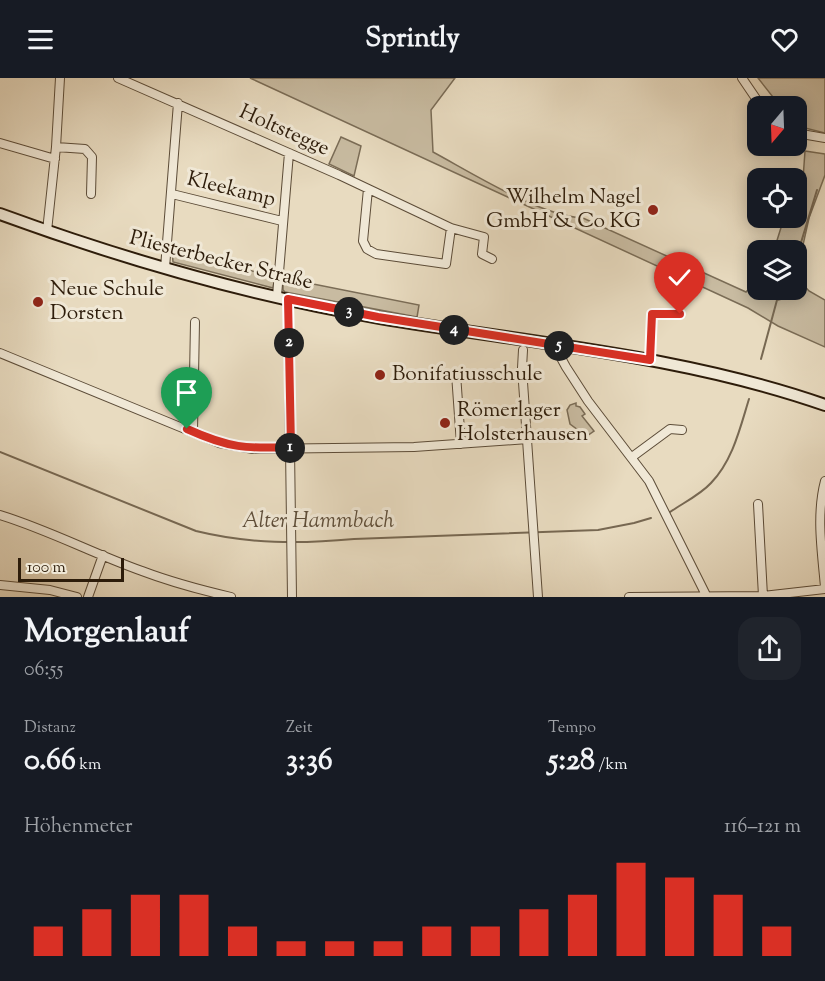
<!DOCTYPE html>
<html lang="de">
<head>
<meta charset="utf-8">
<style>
	body { margin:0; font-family:"Sorts Mill Goudy",serif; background:#20242c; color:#f1f3f6; height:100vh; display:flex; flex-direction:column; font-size:22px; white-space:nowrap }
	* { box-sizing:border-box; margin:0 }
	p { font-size:20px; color:#9ea1a6 }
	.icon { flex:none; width:33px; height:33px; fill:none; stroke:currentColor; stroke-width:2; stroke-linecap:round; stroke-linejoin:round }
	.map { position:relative; height:519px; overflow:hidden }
	.details { display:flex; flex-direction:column; background:#171b24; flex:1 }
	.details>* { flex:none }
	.needle { width:39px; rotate:199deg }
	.tools { position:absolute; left:747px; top:18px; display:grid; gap:12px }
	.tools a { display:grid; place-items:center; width:60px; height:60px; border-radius:12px; background:#171b24; box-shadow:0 3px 15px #0003; font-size:30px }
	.scale { position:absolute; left:18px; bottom:15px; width:106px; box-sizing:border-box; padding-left:6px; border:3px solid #2d1c0a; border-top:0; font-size:16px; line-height:21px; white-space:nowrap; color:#2d1c0a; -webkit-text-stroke:4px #f0e8d6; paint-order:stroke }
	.pin { position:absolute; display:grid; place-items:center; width:51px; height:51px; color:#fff; margin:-62px -26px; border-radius:50% 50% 50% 0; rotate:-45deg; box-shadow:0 0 6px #0007 }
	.pin .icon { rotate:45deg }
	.km { position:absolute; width:30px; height:30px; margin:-15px; border-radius:50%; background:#222; color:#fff; font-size:16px; line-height:30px; text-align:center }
	.round { display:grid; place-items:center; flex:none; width:63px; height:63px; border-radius:18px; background:#20242c }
	.summary { display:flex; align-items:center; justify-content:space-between; height:102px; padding:0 24px }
	h1 { font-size:33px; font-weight:700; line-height:45px }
	.metrics { display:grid; grid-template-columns:repeat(3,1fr); gap:9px; height:102px; padding:6px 24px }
	.metrics div { display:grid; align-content:center }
	.metrics b { font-size:30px; font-weight:700 }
	.metrics small { font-size:16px; font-weight:400 }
	.metrics p { font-size:16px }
	.chart { height:168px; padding:12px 24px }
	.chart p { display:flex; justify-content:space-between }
	.chart svg { width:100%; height:108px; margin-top:6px; stroke:#d93025; stroke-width:6 }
	header { display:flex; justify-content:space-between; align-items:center; height:78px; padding:0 24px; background:#171b24; font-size:27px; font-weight:700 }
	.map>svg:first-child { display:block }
</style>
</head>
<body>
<header><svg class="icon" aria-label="menu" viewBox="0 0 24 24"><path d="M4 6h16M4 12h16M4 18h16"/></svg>Sprintly<svg class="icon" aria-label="heart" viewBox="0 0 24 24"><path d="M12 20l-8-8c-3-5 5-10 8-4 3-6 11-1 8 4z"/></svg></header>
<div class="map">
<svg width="825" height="519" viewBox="0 0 825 519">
	<rect width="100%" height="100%" fill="#e8dbc0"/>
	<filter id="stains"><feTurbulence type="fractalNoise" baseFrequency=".00333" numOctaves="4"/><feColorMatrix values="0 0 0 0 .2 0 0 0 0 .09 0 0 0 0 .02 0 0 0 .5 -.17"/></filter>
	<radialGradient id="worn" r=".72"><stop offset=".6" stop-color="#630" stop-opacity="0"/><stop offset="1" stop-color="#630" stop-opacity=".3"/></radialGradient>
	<path fill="#c8bba1" stroke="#7a6c56" stroke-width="1.5" d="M250 0H455L431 32 433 74C472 95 540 138 583 140L746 214 757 202 758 212H796L797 200 809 213 825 222V269L778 248 748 230Z
		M758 0H825V55L797 48 796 28H780Z
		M341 59 361 68 354 98 329 86Z
		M805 73 825 76V97L809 140 797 194 796 172H774L784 140H796L797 113 803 101Z
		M172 172 275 199 273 210 173 184Z
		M283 200 419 227 417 239 285 214 283 212Z
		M576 325V328L580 329 585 336 582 338 594 353 584 360 578 352 570 346 567 332 570 327Z"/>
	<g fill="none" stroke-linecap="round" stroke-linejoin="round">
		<path stroke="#776852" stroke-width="2" d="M796 181 817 112
			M761 281 777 222 785 220 787 212
			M0 374 196 453C249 466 300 466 354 461L598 452 634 445 651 440
			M670 434C683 425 700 417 711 405 733 382 740 350 749 321"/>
		<defs>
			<path id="street" d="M118 0 339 97 451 150 484 159 482 176 492 181
				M742 0 761 28
				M796 55 825 60
				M0 65 55 81
				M56 69 85 71 92 79 91 116
				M368 111 363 163 367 171 376 176 446 186 451 150
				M172 116 282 143
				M47 153 56 69 60 0
				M165 190 178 25
				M277 218 289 75
				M288 221 292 519
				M558 268 560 278 566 289 588 323 649 403 707 519
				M523 272 522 290 538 519
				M0 275 219 365 253 371 414 369 528 361
				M650 282 652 236H680
				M456 296 461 366
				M193 353 195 244
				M632 379 670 351 682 352
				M825 403C816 437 822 474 825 509
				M758 426 763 518
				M0 437C49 452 94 476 142 493 171 504 201 512 231 519
				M0 507 50 512 77 519
				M88 519 103 477
				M629 519 763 518 825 511"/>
			<path id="secondary" d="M0 136C123 181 251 218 380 240 529 265 682 277 825 327"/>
		</defs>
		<use href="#street" stroke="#5c4c38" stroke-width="10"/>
		<use href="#secondary" stroke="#2d1c0a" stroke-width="14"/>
		<use href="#street" stroke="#f0e8d6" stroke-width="8"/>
		<use href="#secondary" stroke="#f0e8d6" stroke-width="10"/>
	</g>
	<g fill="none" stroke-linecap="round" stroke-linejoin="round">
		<defs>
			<path id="route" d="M187 351C229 370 246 371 291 369L288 221 378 239 650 282 652 236H680"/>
		</defs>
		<use href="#route" stroke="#fff" stroke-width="12"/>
		<use href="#route" stroke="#d93025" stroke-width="8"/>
	</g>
	<g fill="#8f2418" stroke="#f0e8d6" stroke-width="2">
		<circle cx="653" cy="132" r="6"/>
		<circle cx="38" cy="224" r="6"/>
		<circle cx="380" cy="297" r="6"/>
		<circle cx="445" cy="345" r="6"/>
	</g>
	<g text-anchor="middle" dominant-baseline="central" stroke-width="6" stroke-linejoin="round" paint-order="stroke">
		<g font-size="21" fill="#2d1c0a" stroke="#f0e8d6">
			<text transform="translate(284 53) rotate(24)">Holtstegge</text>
			<text transform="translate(231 112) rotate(14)">Kleekamp</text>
			<text transform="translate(221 183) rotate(14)">Pliesterbecker Straße</text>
		</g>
		<g font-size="21" fill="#2d1c0a" stroke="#f0e8d6" text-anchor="start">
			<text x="641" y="120" text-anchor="end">Wilhelm Nagel<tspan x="641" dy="24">GmbH &amp; Co KG</tspan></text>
			<text x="50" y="212">Neue Schule<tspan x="50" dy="24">Dorsten</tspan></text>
			<text x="392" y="297">Bonifatiusschule</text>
			<text x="457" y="333">Römerlager<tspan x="457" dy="24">Holsterhausen</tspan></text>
		</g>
		<g font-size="22" font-style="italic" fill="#5e4e3a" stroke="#f0e8d6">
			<text x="318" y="444">Alter Hammbach</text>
		</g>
	</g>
	<rect width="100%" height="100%" filter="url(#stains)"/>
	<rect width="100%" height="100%" fill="url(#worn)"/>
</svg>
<div class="tools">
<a><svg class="needle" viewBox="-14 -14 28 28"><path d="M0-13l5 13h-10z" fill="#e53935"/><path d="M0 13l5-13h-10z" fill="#9ea1a6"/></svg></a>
<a><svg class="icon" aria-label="locate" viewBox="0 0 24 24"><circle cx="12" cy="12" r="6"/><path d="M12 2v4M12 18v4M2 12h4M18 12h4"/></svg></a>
<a><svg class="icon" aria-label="layers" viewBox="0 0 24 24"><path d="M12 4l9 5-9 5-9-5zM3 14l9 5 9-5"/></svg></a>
</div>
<div class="scale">100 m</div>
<div class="pin" style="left:187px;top:351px;background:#1e9e55"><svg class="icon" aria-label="arrive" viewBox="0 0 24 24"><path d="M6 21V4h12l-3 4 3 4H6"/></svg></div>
<div class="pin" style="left:680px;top:236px;background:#d93025"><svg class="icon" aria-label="check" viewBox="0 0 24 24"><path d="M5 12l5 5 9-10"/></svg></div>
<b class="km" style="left:290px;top:370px">1</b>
<b class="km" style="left:289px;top:265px">2</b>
<b class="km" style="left:349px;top:234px">3</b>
<b class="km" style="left:454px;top:252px">4</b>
<b class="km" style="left:559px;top:268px">5</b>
</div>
<section class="details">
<div class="summary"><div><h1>Morgenlauf</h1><p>06:55</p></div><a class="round"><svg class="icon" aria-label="share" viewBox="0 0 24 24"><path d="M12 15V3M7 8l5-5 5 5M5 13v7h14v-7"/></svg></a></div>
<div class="metrics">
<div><p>Distanz</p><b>0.66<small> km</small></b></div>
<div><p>Zeit</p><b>3:36</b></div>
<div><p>Tempo</p><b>5:28<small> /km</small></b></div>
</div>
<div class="chart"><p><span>Höhenmeter</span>116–121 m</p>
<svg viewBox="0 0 160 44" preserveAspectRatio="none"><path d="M5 44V32M15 44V25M25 44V19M35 44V19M45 44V32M55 44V38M65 44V38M75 44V38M85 44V32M95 44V32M105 44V25M115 44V19M125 44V6M135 44V12M145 44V19M155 44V32"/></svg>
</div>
</section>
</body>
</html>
